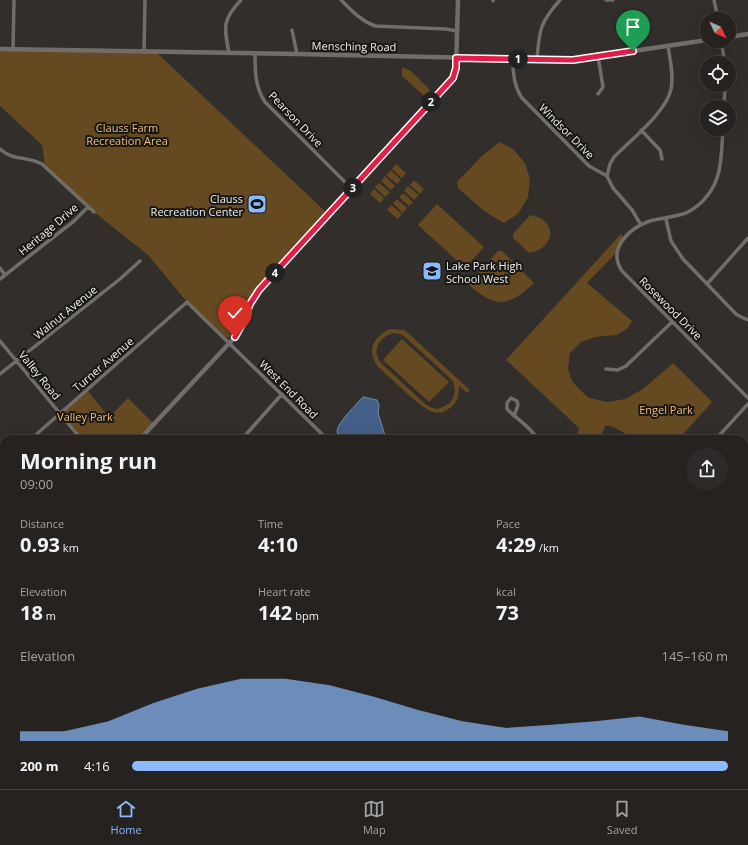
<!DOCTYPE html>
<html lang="en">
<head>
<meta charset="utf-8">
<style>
	body { margin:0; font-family:"Open Sans",sans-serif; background:#2d2a29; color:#f1f3f6; height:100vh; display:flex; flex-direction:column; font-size:15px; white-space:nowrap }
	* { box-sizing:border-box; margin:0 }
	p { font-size:13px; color:#a3a4a5 }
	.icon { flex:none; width:22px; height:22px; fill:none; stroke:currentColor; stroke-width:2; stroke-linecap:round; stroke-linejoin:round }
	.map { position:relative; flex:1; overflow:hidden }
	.side { position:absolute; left:0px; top:435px; width:748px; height:354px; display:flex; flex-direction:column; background:#252220; border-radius:12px 12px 0 0; box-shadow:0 4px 16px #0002,0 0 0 1px #423f3e }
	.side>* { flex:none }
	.needle { width:26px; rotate:134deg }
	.buttons { position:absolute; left:700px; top:12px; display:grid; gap:8px }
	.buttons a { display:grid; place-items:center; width:36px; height:36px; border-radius:50%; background:#252220; box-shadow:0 4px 16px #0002,0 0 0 1px #423f3e; font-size:20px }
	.pin { position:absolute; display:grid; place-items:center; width:34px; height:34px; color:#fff; margin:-41px -17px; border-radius:50% 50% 50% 0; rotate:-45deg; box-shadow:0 0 4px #0007 }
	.pin .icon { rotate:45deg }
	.km { position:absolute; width:20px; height:20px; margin:-10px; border-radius:50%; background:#222; color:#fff; font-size:11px; line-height:20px; text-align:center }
	.round { display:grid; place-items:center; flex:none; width:42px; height:42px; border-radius:21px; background:#2d2a29 }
	.overview { display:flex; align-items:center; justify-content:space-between; height:68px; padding:0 20px }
	h1 { font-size:22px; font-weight:700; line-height:30px }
	.stats { display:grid; grid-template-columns:repeat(3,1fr); gap:6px; height:68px; padding:4px 20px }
	.stats div { display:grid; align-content:center }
	.stats b { font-size:20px; font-weight:700 }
	.stats small { font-size:11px; font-weight:400 }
	.stats p { font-size:11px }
	.chart { height:112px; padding:8px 20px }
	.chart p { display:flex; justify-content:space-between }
	.chart svg { width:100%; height:72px; margin-top:4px; fill:#8bb9fc; opacity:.7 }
	ul { padding:0 20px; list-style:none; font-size:13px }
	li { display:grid; grid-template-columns:64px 48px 1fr; align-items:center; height:30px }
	li i { height:10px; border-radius:5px; background:#8bb9fc }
	.menu { display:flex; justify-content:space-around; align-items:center; height:56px; border-top:1px solid #423f3e; background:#252220; font-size:11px; color:#a3a4a5 }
	.menu a { display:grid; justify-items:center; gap:2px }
	.menu .on { color:#8bb9fc }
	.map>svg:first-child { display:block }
</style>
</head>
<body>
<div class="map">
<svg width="748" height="789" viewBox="0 0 748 789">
	<rect width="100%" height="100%" fill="#312e2b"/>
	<path fill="#654920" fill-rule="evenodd" d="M0 49 156 52 329 215 259 290 244 321 228 338 225 336 187 302 148 255 94 212 45 167 42 145 0 106Z
		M402 67 411 71 429 89V92L425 97 402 76Z
		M500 142 513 149 525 163 530 179 528 197 518 214 504 223 484 211 458 188 457 182 482 156Z
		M396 164 406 173 402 178 392 169Z
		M391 170 401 180 397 184 386 175Z
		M385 176 395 186 391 190 381 181Z
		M414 180 424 189 420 194 410 185Z
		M379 183 390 192 385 197 375 187Z
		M408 186 419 195 414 200 404 191Z
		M374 189 384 198 380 203 370 194Z
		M403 193 413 202 409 206 399 197Z
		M397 199 407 208 403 213 393 203Z
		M437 204 484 247 465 268 418 225Z
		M391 205 402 214 398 219 387 210Z
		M530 215C534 216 539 217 542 219 559 232 547 251 529 253L513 238V234Z
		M621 234 624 238 617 252 587 283 632 321 627 329 617 335 595 337 581 342 570 353 568 369 572 381 580 390 589 398 608 402 625 399 643 389 673 363 712 402 679 439H635L615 428 606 425 599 439H576L579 428 506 360Z
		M498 251H502L534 283C508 308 494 308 468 284Z
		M390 329 404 330 408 333 470 390 467 393 459 386C459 395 458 402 450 408 445 412 439 414 433 412 421 409 389 376 378 367 366 351 373 337 390 329ZM394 333 399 334 404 336 453 381 455 390 453 398 450 403 443 407 437 409 430 407 425 404 381 363C371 350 379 337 394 333Z
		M402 339 449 382 429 402 383 360Z
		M87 390 109 417 128 398 154 424 140 439H81L60 414Z"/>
	<path fill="#435f87" stroke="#788aa6" d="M363 397 377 400 379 405 378 413 386 439H342C340 437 337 434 337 431 338 422 357 404 363 397Z"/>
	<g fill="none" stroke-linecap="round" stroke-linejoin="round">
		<path stroke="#788aa6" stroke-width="1" d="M0 780 4 789
			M345 789 357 785"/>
		<path stroke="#716e6a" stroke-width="3.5" d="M341 0C352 11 361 21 375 26L446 29 457 31
			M493 0V1
			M606 0H613
			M714 0 718 19
			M292 30 297 54
			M721 41 725 63
			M13 50 14 0
			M144 52 145 0
			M229 53C224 27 222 20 241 0
			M255 54C255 71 255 87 265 102L348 185
			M598 56 603 87 598 94
			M513 59C513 74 514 86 522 98L589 166 607 176 613 188 632 210 641 225
			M537 59C539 31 540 22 560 0
			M724 107 725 85
			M723 129C721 152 723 177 707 196 702 203 694 209 686 213 674 217 662 218 650 221 629 228 607 249 622 271L748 398
			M641 130 660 150 662 159
			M0 149C13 161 27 156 42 164L94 212
			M607 176 610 164 614 157C631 140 667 111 671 89 674 75 670 60 668 46
			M666 219 671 241 683 259 736 314 741 317 748 320
			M0 268 5 275
			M0 279 74 221 88 207
			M707 284 748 238
			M0 341 81 439
			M606 369 618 370 626 366 672 322
			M0 374 120 279 140 261
			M514 416 518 405 517 401 511 398 507 403V409C517 419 530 427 538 439
			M31 439 187 302 327 439
			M242 439 282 394
			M716 439 748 404
			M744 462 748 466
			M0 467 4 463
			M744 487 748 482
			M0 563 4 566
			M744 661 748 665
			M744 701 748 698
			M0 714 4 710
			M0 717 4 721
			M99 785 104 789
			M247 785 251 789
			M622 785 626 789
			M134 789 137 785
			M224 789 228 785
			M637 789 641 785"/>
		<path stroke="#716e6a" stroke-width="4.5" d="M729 37 748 34
			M0 49 297 54 573 60 707 40
			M140 439 235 337 244 321 250 304 259 290 453 78 456 68 458 0
			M744 454 748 450
			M0 587 4 583
			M444 789 448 785"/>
		<path stroke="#c4c2bf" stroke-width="1" stroke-dasharray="7 7" stroke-linecap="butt" d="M744 774 748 772
			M720 789 726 785"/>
	</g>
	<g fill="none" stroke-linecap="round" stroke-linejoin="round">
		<defs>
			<path id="route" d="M235 337 244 321 250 304 259 290 453 78 456 68V58L573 60 633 51"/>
		</defs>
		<use href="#route" stroke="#fff" stroke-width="8"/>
		<use href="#route" stroke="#e11d48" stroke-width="5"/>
	</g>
	<defs>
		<symbol id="stadium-square" viewBox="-11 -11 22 22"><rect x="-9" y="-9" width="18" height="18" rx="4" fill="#8bb9fc" stroke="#181715"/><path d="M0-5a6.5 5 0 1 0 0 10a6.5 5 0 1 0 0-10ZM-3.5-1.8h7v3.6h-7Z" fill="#111"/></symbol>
		<symbol id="school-square" viewBox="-11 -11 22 22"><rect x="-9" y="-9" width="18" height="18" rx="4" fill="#8bb9fc" stroke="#181715"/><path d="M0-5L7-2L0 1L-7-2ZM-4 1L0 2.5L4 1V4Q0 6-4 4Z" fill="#111"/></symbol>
	</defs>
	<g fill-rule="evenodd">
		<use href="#stadium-square" x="246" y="193" width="22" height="22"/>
		<use href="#school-square" x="421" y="260" width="22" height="22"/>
	</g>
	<g text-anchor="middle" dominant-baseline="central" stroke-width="4" stroke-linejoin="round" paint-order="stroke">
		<g font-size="11" fill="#f2f0ee" stroke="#181715">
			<text transform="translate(354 46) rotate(1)">Mensching Road</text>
			<text transform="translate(296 119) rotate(46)">Pearson Drive</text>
			<text transform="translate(567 131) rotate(45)">Windsor Drive</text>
			<text transform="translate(48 229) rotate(-40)">Heritage Drive</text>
			<text transform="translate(671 308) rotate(45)">Rosewood Drive</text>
			<text transform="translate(65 312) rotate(-39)">Walnut Avenue</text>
			<text transform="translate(103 364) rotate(-41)">Turner Avenue</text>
			<text transform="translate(40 375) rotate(51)">Valley Road</text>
			<text transform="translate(289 389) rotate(45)">West End Road</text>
		</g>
		<g font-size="11" fill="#f1bf7a" stroke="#181715">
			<text x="127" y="127">Clauss Farm<tspan x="127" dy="13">Recreation Area</tspan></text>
			<text x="666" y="409">Engel Park</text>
			<text x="85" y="416">Valley Park</text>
		</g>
		<g font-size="11" fill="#f2f0ee" stroke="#181715" text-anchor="end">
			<text x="243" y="198">Clauss<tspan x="243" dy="13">Recreation Center</tspan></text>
			<text x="446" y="265" text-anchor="start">Lake Park High<tspan x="446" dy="13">School West</tspan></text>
		</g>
	</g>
</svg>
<div class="buttons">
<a><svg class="needle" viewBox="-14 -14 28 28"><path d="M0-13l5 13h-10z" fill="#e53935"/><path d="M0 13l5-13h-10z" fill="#a3a4a5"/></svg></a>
<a><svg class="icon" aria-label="locate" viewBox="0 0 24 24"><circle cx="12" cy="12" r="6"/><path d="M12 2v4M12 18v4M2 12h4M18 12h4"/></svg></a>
<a><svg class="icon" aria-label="layers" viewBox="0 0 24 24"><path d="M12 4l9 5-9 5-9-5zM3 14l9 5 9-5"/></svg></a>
</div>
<div class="pin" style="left:633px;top:51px;background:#1e9e55"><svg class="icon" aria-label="arrive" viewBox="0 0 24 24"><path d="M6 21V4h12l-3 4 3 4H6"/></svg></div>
<div class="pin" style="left:235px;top:337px;background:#d93025"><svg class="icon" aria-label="check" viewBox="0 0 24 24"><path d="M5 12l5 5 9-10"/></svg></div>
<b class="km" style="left:518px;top:59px">1</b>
<b class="km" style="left:431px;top:102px">2</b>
<b class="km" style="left:353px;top:188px">3</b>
<b class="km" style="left:275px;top:273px">4</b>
<section class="side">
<div class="overview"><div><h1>Morning run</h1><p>09:00</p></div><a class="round"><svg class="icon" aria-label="share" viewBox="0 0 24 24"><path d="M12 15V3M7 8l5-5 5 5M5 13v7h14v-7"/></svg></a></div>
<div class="stats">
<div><p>Distance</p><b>0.93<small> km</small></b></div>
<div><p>Time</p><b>4:10</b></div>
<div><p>Pace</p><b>4:29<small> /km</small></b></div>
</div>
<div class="stats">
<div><p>Elevation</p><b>18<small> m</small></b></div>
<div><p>Heart rate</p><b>142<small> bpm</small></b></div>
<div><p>kcal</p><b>73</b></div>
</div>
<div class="chart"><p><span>Elevation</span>145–160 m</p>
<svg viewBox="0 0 160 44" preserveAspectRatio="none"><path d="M0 44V38L10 38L20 32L30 21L40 12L50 6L60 6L70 10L80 17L90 25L100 32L110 36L120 34L130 32L140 29L150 34L160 38V44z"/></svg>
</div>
<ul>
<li><b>200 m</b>4:16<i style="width:100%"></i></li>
</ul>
</section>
</div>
<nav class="menu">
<a class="on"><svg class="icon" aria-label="home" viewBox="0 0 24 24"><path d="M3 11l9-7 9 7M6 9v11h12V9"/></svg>Home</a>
<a><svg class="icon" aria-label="map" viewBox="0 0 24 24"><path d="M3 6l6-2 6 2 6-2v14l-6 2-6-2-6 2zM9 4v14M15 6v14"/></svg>Map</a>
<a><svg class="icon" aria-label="saved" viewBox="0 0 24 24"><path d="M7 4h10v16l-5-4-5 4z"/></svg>Saved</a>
</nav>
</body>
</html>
